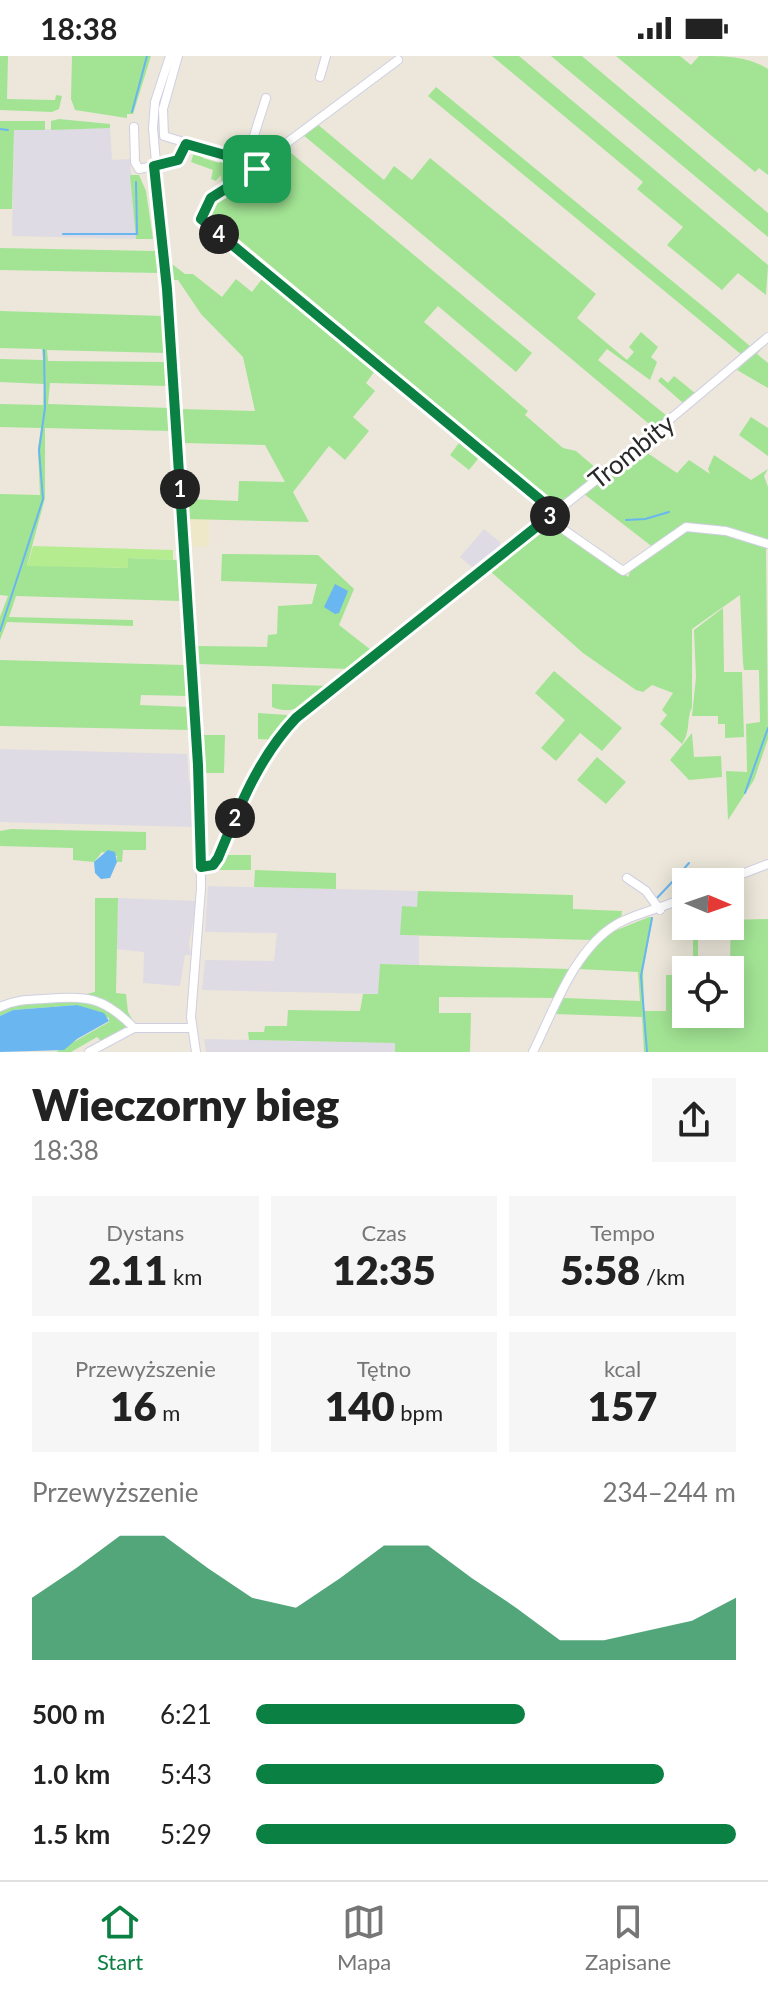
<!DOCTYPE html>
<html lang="pl">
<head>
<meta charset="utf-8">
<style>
	body { margin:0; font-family:Lato,sans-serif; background:#f6f6f6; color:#222; height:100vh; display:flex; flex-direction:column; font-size:30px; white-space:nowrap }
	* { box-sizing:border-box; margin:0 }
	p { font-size:26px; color:#767676 }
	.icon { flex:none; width:44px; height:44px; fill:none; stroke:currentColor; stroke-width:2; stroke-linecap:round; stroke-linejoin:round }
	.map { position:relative; height:996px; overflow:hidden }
	.details { display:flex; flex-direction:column; background:#fff; flex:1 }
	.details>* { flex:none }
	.needle { width:52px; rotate:92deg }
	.buttons { position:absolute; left:672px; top:812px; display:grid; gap:16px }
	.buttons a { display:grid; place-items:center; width:72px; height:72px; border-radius:0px; background:#fff; box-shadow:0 4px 20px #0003; font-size:40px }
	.pin { position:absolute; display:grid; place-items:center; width:68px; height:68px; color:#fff; margin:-34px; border-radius:16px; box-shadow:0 4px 12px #0006 }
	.km { position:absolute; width:40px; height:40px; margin:-20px; border-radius:50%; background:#222; color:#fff; font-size:22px; line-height:40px; text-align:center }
	.round { display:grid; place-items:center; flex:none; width:84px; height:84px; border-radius:0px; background:#f6f6f6 }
	.summary { display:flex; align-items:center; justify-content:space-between; height:136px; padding:0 32px }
	h1 { font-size:44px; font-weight:800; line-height:60px }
	.stats { display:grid; grid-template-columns:repeat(3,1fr); gap:12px; height:136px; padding:8px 32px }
	.stats div { display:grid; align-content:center; border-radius:0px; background:#f6f6f6; text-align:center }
	.stats b { font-size:40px; font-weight:800 }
	.stats small { font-size:22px; font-weight:400 }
	.stats p { font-size:22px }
	.chart { height:224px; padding:16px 32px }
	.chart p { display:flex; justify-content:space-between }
	.chart svg { width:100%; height:144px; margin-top:8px; fill:#0b8043; opacity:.7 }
	ul { padding:0 32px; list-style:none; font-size:26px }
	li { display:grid; grid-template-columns:128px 96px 1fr; align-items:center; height:60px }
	li i { height:20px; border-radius:10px; background:#0b8043 }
	.status { display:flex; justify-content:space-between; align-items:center; height:56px; padding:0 40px; background:#fff; direction:ltr }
	.status svg { height:22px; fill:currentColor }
	.tabs { display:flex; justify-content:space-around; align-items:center; height:112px; border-top:2px solid #e0e0e0; background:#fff; font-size:22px; color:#767676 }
	.tabs a { display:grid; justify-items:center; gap:4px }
	.tabs .on { color:#0b8043 }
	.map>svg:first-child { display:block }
</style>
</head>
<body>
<div class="status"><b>18:38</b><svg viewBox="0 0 49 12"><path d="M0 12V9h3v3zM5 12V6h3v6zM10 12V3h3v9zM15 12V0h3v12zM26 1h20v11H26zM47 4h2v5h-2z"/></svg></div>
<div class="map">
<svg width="768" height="996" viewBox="0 0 768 996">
	<rect width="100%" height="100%" fill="#ece7da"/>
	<path fill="#dfdbe4" d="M110 72 112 104 130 103 136 183 12 180 14 74Z
		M484 473 500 486V493L473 512 460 501Z
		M0 693 187 698 189 725 194 726 195 740 190 744 192 771 0 766Z
		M208 830 418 835V851L401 879 419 880V909L380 908 379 938 202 934 205 904 274 905 277 877 205 876Z
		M118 842 197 845 189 888 191 899H185L180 930 143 927 144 896 116 893Z
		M204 983 396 987 395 996H206Z"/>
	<path fill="#eee8c8" d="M187 463H209V491L190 490Z"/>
	<path fill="#a2e494" d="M0 0H8L7 43 55 44 56 39 62 40 59 53 52 56 0 54Z
		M72 0H151L133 58H127V62L75 54 71 43Z
		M492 0H519L768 209 766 239 738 217 722 234 667 189 683 171 637 133 643 126Z
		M551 0H582L768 157V181Z
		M616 0H680L691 9 699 0C726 0 747 0 768 13V119L759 112 755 116Z
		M436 31 716 261 751 291 742 299 428 40Z
		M59 63 110 68V72L51 74V65Z
		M0 65H45V74H14L12 153H0Z
		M316 67 384 124 394 110 412 124 430 102 596 238 577 262 627 304 634 296 629 291 641 276 658 291 651 301 657 306 650 324 607 293 598 304 667 360 654 372 302 78Z
		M285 92 532 297 516 316 438 250 424 266 528 355 525 359 563 392 576 395 597 413 596 419 559 450 205 155 215 142Z
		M195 93 204 96 203 102 219 107 221 101 247 109 248 113 222 131 221 119 216 125 211 123 213 114 191 106Z
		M130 119H139L146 135 153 183H136Z
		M0 192 155 195 159 217 0 214Z
		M172 208 185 218H193L222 241 236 223 252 236 265 219 377 312 366 327 375 335 353 361 369 375 345 404 329 390 293 436 309 466 187 463V443L238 445 239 425 285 426 265 389 183 387 180 353 255 355 243 301 201 258 178 224H171Z
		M0 255 164 260 167 297 47 294 48 305 167 306 169 330 50 327 48 348 170 352 171 375 45 372V442L27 509 127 512 128 502 179 504 181 545 16 540 9 561 133 564V570L7 566 0 584V561L8 540 0 539V438L40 439 38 393 41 372 0 371V348L43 349 44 328 0 326V303L43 304 42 293 0 292Z
		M768 285 757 298 768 307V332L737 314Z
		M674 320 695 337 683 347 658 325 661 321 668 327Z
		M751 361 768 372V400L739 379Z
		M462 383 482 398 469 414 450 399Z
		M643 394 677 417 689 404 710 418 708 413 714 399 751 424 768 413 764 420 768 431V486L692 469 654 492 584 438Z
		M546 469H554L628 521 631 514 687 474 727 476 766 489 768 683 754 724 728 764 726 715 747 716 746 668 760 666 759 614H744L743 607 740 539 692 573V651C686 664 691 675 682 688L660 668 667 659 662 654 673 637 652 629 643 636 636 634 583 597 490 515Z
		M222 498 318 499 354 533 339 569 371 594 348 613 199 608 197 590 267 591 268 579 277 578 278 550 312 548 317 528 221 525Z
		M723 552 724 616H742L744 681 725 682V668H718V660H692L696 621 694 574Z
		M182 577 188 640 141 639 140 649 189 651 190 674 0 670V604L184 609Z
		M554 615 622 672 602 695 580 677 556 705 541 692 565 664 535 637Z
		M272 628 329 630C313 645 295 661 272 651Z
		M258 657 287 659V667L275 684 258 683Z
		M692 677 694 701 721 700 722 721 689 724 670 704Z
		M202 679H225L224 717H205Z
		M597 701 626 726 606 748 577 724Z
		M11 773 146 776V794H123L122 806H117V800L102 796 94 806 73 804V792L0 790V775Z
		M224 799H251V814H213Z
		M255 814 336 817V833L254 831Z
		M418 835 573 839V853L622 855 621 863 600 874 591 884 400 879 402 850 417 851Z
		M95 842H118L116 937 126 938 128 956 136 970 86 938 95 936Z
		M649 861H653L643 915 644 955H666V919H686V958H730V914H693V885L688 870H693L698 883V906H730L731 864 768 863V996H644L642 961 554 958 564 942 640 945 638 916 578 913 607 878Z
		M380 908 570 913 556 942 439 941V957H471L470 996H395V987L249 984 248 976H264L265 970H287L288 954 360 955 363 938H378Z
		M75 943 104 949 128 971 101 985 97 981 71 996H56L109 966V962L77 949 13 954 0 960V953L9 949Z"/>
	<path fill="#b5ec90" d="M33 490 173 494V504L128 502V512L27 510Z"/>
	<path fill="#69b6f1" d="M335 528 348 535 339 557 335 558 324 551Z
		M108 794 115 796 117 806 110 822 101 823 95 817 94 806Z
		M77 949 104 957 109 965 77 983 64 994 0 996V960L13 954Z"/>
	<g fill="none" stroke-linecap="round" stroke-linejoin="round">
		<path stroke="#69b6f1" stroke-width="2" d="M132 56 147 0
			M0 73 8 74
			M63 178H137L136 126
			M626 464 645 463 669 456
			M0 575 43 443 39 394 45 352 44 294
			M745 737 768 672
			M682 815 689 807
			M657 842 674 824
			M647 996 641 920 652 862"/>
		<defs>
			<path id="minor" d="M170 0 155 46 153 72 167 233 200 745 201 832 191 961 196 996
				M178 0 163 53 164 80 246 105 257 113
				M398 4 288 86 265 108 217 137 200 161 555 456
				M320 21 326 0
				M134 71 135 106 139 113 176 105 186 88
				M246 105 266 42
				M547 462 623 515 686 471 726 475 768 488
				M201 811 213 809 218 802C239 752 258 702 296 662L625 401 768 281
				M627 822 646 835 660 854
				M721 826 768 808
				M0 951C14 944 28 944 43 943 87 940 103 940 134 972
				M89 996 134 972H192
				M533 996C554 954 574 893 617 868 636 857 664 852 686 841"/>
		</defs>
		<use href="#minor" stroke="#cfcfe2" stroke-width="10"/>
		<use href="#minor" stroke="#fff" stroke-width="8"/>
	</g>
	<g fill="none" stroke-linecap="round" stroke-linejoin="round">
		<defs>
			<path id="route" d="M186 88 246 105 257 113 211 142 201 163 555 456 296 662C258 702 239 752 218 802L213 809 201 811 198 709 167 233 154 110 178 104Z"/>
		</defs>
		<use href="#route" stroke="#fff" stroke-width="16"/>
		<use href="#route" stroke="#0b8043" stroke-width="10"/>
	</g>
	<g text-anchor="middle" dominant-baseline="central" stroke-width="6" stroke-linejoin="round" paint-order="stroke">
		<g font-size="26" fill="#292929" stroke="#fff">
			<text transform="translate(631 395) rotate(-39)">Trombity</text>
		</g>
	</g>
</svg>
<div class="buttons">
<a><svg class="needle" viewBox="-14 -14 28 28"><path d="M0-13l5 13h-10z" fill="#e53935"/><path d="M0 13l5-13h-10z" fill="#767676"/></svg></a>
<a><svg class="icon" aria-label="locate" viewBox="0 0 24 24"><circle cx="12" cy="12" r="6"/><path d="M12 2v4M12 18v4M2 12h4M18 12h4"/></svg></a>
</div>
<div class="pin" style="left:257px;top:113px;background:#1e9e55"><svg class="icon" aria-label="arrive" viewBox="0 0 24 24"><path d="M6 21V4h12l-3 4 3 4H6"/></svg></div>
<b class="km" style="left:180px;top:433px">1</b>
<b class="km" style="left:235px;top:762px">2</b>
<b class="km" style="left:550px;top:460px">3</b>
<b class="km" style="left:219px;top:178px">4</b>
</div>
<section class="details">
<div class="summary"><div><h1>Wieczorny bieg</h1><p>18:38</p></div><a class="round"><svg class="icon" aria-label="share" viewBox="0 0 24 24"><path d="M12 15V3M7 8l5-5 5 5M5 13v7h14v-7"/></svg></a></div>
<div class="stats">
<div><p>Dystans</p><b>2.11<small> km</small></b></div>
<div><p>Czas</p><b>12:35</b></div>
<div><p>Tempo</p><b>5:58<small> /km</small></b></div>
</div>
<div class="stats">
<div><p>Przewyższenie</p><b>16<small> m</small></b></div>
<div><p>Tętno</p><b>140<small> bpm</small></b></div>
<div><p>kcal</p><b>157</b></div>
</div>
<div class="chart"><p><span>Przewyższenie</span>234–244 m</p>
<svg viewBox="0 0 160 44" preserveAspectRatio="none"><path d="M0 44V25L10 16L20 6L30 6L40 16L50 25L60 28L70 19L80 9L90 9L100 19L110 28L120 38L130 38L140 35L150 32L160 25V44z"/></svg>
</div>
<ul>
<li><b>500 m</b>6:21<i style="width:56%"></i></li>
<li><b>1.0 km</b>5:43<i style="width:85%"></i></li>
<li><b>1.5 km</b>5:29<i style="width:100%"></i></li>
</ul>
</section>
<nav class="tabs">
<a class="on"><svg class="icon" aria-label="home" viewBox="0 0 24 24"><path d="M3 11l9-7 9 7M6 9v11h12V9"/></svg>Start</a>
<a><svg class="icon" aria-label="map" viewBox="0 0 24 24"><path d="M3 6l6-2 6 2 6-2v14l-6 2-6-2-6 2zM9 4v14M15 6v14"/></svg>Mapa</a>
<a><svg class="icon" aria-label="saved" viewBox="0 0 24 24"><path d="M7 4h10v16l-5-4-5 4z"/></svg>Zapisane</a>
</nav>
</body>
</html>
